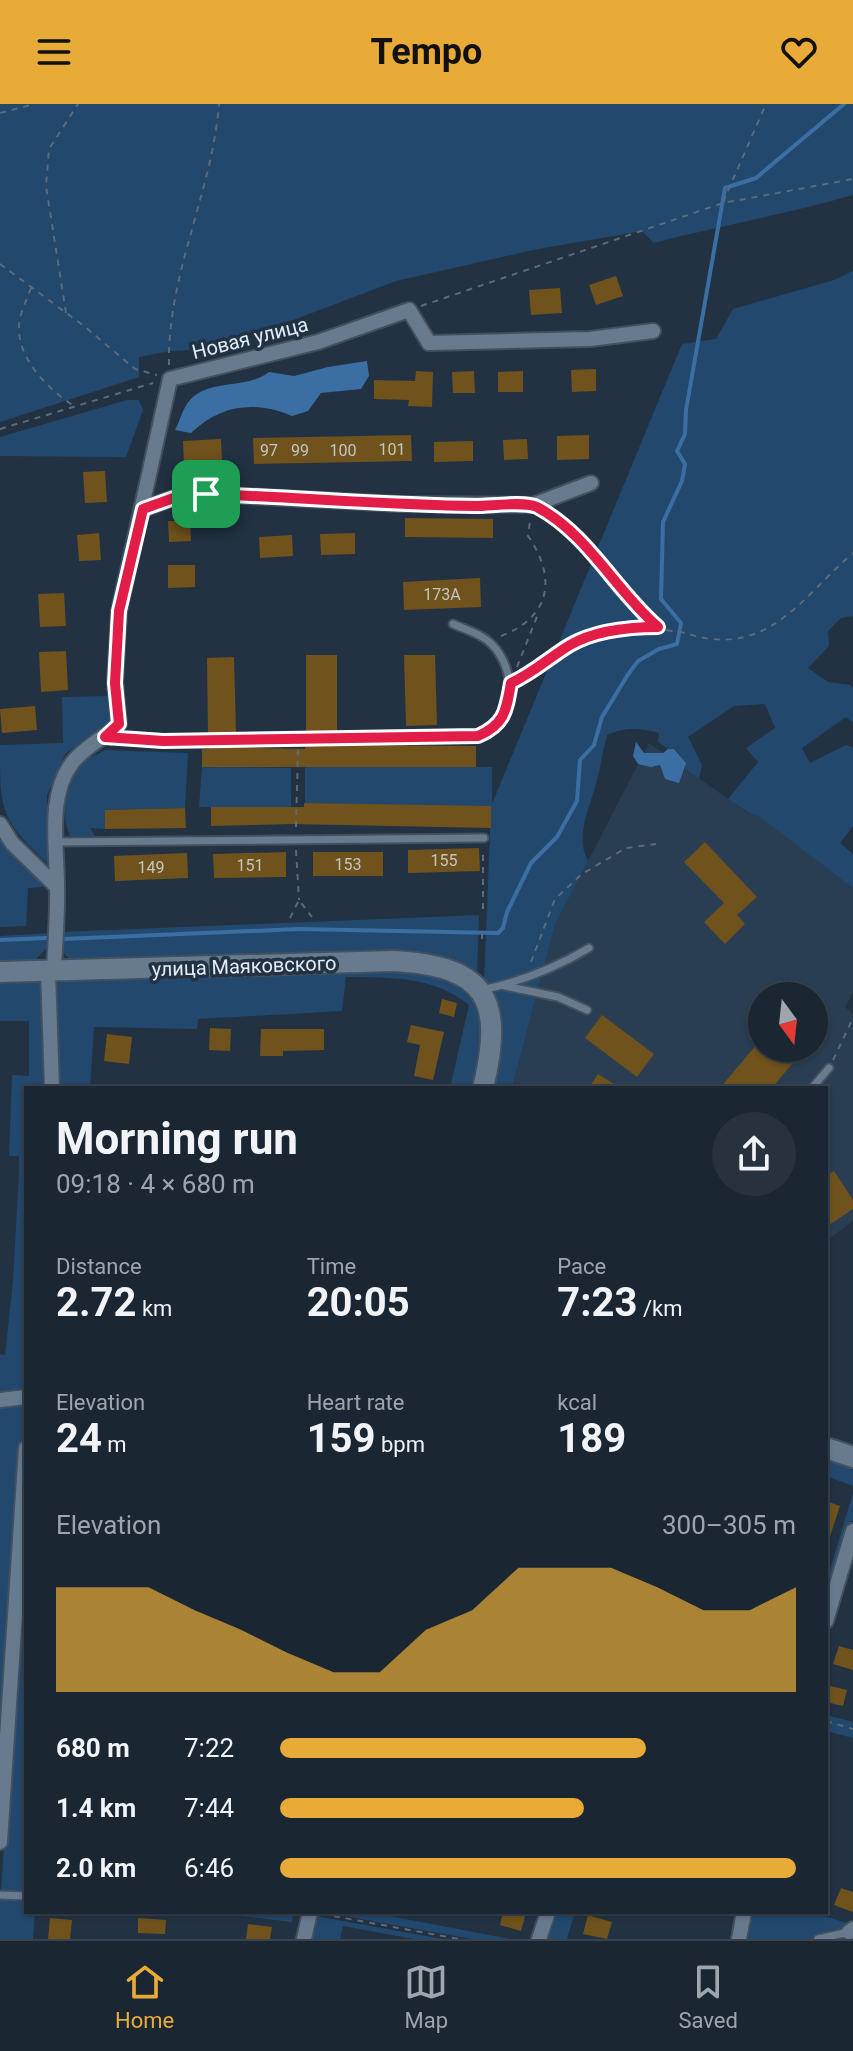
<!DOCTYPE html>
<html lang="en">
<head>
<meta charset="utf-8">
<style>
	body { margin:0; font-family:Roboto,sans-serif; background:#27323e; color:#f1f3f6; height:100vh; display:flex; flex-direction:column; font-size:30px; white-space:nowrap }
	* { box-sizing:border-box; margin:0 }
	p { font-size:26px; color:#9fa5ac }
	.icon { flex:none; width:44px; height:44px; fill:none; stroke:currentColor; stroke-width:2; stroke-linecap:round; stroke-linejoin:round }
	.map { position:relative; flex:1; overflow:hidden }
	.sheet { position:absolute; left:24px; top:982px; width:804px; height:828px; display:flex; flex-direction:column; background:#1a2632; border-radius:0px; box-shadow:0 2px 6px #0004,0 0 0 2px #38434d }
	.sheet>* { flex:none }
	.needle { width:52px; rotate:165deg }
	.buttons { position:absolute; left:748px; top:878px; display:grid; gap:16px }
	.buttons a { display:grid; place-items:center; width:80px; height:80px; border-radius:50%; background:#1a2632; box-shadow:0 2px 6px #0004,0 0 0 2px #38434d; font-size:40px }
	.pin { position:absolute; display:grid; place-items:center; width:68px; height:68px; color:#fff; margin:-34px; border-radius:16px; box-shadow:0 4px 12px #0006 }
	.round { display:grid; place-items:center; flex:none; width:84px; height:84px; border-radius:42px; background:#27323e }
	.summary { display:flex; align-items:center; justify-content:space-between; height:136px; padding:0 32px }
	h1 { font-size:44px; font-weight:700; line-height:60px }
	.figures { display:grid; grid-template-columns:repeat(3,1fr); gap:12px; height:136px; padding:8px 32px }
	.figures div { display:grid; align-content:center }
	.figures b { font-size:40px; font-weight:700 }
	.figures small { font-size:22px; font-weight:400 }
	.figures p { font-size:22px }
	.chart { height:224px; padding:16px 32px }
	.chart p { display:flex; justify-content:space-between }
	.chart svg { width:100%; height:144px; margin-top:8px; fill:#e8ab37; opacity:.7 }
	ul { padding:0 32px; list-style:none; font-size:26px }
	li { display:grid; grid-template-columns:128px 96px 1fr; align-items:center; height:60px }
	li i { height:20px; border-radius:10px; background:#e8ab37 }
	header { display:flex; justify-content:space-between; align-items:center; height:104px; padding:0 32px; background:#e8ab37; color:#111; font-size:36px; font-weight:700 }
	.menu { display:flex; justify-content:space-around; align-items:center; height:112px; border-top:2px solid #38434d; background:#1a2632; font-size:22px; color:#9fa5ac }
	.menu a { display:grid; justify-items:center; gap:4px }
	.menu .selected { color:#e8ab37 }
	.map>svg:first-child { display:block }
</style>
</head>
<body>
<header><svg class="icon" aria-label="menu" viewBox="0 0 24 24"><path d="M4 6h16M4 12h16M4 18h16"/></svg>Tempo<svg class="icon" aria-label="heart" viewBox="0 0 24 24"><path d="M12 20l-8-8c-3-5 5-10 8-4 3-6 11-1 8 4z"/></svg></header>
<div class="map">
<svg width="853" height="1835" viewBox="0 0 853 1835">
	<rect width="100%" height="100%" fill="#223243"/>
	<path fill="#293e53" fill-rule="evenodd" d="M649 639 748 709 757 710 853 784V888L845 903 853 910V1117L826 1137V984H512L555 821ZM762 892H814V944H762Z"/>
	<path fill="#22486e" d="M0 0H853V91C787 110 720 122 654 139L642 127 538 145 396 177 217 245 170 247 139 253V273L0 318Z
		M853 167V512L841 514 828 527 829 542 808 564 828 578 850 581 853 584V618L846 613 802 644 810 659 846 641 853 644V722L840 739 853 750V784L757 711 749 709 728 695 758 658 746 644 775 624 765 600 734 602 688 633 702 661 699 675 684 664 680 651 674 645H668L658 638 659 629C639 624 625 623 607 631 603 646 601 661 597 676 591 701 574 732 588 757L555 821 512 984H491C502 939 507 922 484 879L491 703 305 699V663H492V700L682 240 716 235 733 205 834 176Z
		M127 296H139L143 306 126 353 0 352V333Z
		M110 592 113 617 65 650 47 691 48 760C0 714 0 708 0 641L63 639 62 593Z
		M105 646 188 649 185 704 105 706V725L90 724 95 732H70C60 711 66 677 83 659 87 653 98 651 105 646Z
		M202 663 291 664V703H199Z
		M0 731 42 776V783L28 784 26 822 0 823Z
		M479 811 477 873 470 867 72 858 64 849 62 828Z
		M49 829V842L32 859 0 860V832Z
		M390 864 447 871 475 890 486 925 475 984H450L469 901C431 871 392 874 346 873L342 907 198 915 197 925 94 923 90 984H56L53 888 58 879 73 873Z
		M35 873 41 879 43 889 47 984H26L25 1291 0 1294V1250L5 1251 13 1177 19 1069V1052H9L12 971 29 972V917H0V874Z
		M25 1297 0 1686V1299Z
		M826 1350 853 1359V1382L826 1372Z
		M853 1389V1415L826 1504V1479Z
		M26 1407V1789L1 1788Z
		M826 1611 853 1618V1634L826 1627Z
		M0 1794 26 1795V1808H35L33 1835H0Z
		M206 1808 293 1810 292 1818Z
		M322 1808H369L510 1835H472Z
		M551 1808H575L567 1835H542Z
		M748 1808H811L850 1820 853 1817V1835H743Z
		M316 1812 442 1835H414L343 1822 340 1835H311Z"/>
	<path fill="#3b6ea2" d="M367 257 369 272 361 285 321 289 308 307 292 312C255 296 220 301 191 329L175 326C180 317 183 303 190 296 210 274 246 286 269 268L294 272 328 263Z
		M636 638 644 649H663L668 645H674L686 659 679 679 665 675 660 661 651 663 638 660 633 652Z"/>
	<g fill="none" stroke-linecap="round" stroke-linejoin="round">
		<path stroke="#3b6ea2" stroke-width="4" d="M64 835 298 825 498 829 503 824 507 808 531 759 557 733 577 697 580 656 594 641 602 613 627 572 638 557 659 545 677 540 681 519 661 495 663 418 682 377 685 360 677 347 685 330 686 306 725 84 756 74 844 0
			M0 836 46 834"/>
	</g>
	<path fill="#6f521c" d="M616 172 623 192 596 201 589 181Z
		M560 184 562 209 531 211 529 186Z
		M596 265V287L572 288 571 266Z
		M416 267 433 268 432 303 408 302 409 296 374 295V276L415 277Z
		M474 267 475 289H453L452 268Z
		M523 267V288H498V268Z
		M411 331 412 357 254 360 253 334Z
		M589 331V355L557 356V332Z
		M221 335 222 357 184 359 183 337Z
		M527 335 528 355 504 356 503 336Z
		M473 337V357L434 358V338Z
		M105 367 107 398 85 399 83 368Z
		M405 414 493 415V434L405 433Z
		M168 417H190L191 437 169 438Z
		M99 429 101 456 79 457 77 431Z
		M355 429V450L321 451 320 430Z
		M292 431 293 452 260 454 259 433Z
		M168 461H195V483L168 484Z
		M480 474 481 503 404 506 403 478Z
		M64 489 66 522 40 523 38 490Z
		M66 547 68 586 41 588 39 548Z
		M306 551H337V628H306Z
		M404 551H435L437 621 406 622Z
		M234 553 236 629 208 630 207 554Z
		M35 602 37 626 2 629 0 605Z
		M306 641 476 642V663H202V645H209V643L305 645Z
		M304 699 491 702V724L291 720 211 722V703H304Z
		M185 704 186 724 105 725V706Z
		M705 738 757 793 737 811 745 820 725 840 704 818 724 799 684 758Z
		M479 744 480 767 408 769V746Z
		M286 748V773L214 774 213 750Z
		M313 748H383V772H313Z
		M187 749 188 774 115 777 114 752Z
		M442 895 457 899 454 913 439 909Z
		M602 911 654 950 637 973 585 934Z
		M411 921 444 928 433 976 414 972 420 941 407 938Z
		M210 924 231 925 230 947 209 946Z
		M261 925H324V946L283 947V952H260Z
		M107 930 132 933 129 960 104 957Z
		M762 934V944H793L800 950 772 984H720Z
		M598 970 620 984H589Z
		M834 1067 853 1096V1105L826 1123V1072Z
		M826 1397 840 1402 828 1438H826Z
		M839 1542 853 1546V1566L833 1560Z
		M826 1581 847 1586 843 1602 826 1598Z
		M841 1784 853 1788V1808L834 1801Z
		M503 1808H526L521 1827 500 1821Z
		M588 1811 612 1818 607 1835 583 1830Z
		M50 1814 72 1816 70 1835H48Z
		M138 1814 166 1816 165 1830 138 1829Z
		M248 1820 272 1823 270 1835H246Z"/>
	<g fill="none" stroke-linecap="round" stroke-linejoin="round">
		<defs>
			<path id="lane" d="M107 634 163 637 478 632C483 630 491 628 495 624 519 602 512 556 488 537 479 529 464 525 453 520
				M55 738 484 734
				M505 882 558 893 587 906
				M482 886C519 878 557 863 589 844
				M812 984 829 964
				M0 1791 26 1792
				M818 1835 849 1828"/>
			<path id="street" d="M143 405 182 391 206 390 400 400 533 401 591 379
				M0 720 12 739 57 783
				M48 867 52 984
				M54 867C55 839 58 809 57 781 57 743 47 692 72 659 84 643 104 634 119 620L115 579 119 507 170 275 318 238 409 206 429 239 590 235 653 227
				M0 1296 26 1293
				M826 1517 853 1427
				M0 1738 26 1344
				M849 1828 853 1825
				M304 1835 310 1808
				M539 1835 548 1808
				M739 1835 744 1808"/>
			<path id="secondary" d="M0 868 393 857C488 862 504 896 483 984
				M826 1344 853 1353"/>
		</defs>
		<use href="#lane" stroke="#42505f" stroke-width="11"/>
		<use href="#street" stroke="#42505f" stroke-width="18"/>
		<use href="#secondary" stroke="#42505f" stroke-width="24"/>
		<path stroke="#5c6a7a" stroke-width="2" stroke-dasharray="6 6" stroke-linecap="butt" d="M0 9 35 0
			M723 98 766 0
			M0 160 84 222 135 265 157 271
			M31 184C27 195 20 209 19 221 17 255 48 285 74 302
			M421 202 723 99 853 75
			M66 209 46 82 49 45 78 0
			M169 261C167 171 212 89 219 0
			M0 325 153 279
			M548 410C583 432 603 469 631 499 638 507 649 520 658 524 667 527 679 527 688 530 768 554 800 495 853 449
			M501 532C551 513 557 474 528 432L530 417
			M517 563 538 510
			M520 575C539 567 552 553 569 542 594 527 627 523 656 523
			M296 723 298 646
			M296 746 299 796
			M483 805V747
			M290 814 299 796 312 813
			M482 835V823
			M531 858 555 795 582 770 626 744 656 740
			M833 956 853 914
			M826 1617 853 1625
			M322 1810 459 1835"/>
		<use href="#lane" stroke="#687a8e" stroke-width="7"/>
		<use href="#street" stroke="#687a8e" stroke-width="14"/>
		<use href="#secondary" stroke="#687a8e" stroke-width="20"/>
	</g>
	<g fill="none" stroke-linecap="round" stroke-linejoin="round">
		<defs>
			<path id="route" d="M206 390C296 393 386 401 476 402 491 402 524 397 537 403 588 430 615 486 658 523 628 523 596 526 570 541 550 553 533 569 511 579 506 607 505 620 478 632L163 637 105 633 119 620 115 579 119 507 143 405 182 391Z"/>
		</defs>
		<use href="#route" stroke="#fff" stroke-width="16"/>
		<use href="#route" stroke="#e11d48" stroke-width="10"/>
	</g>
	<g text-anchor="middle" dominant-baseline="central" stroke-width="7" stroke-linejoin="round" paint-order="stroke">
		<g font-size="16" fill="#c4c6c0">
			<text x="392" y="345">101</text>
			<text x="269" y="346">97</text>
			<text x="300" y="346">99</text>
			<text x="343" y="346">100</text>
			<text x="442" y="490">173А</text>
			<text x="444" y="756">155</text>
			<text x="348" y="760">153</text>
			<text x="250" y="761">151</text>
			<text x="151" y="763">149</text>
		</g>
		<g font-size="20" fill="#e1ecf7" stroke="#223243">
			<text transform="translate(250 234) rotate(-14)">Новая улица</text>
			<text transform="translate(244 862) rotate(-2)">улица Маяковского</text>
		</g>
	</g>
</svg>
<div class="buttons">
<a><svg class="needle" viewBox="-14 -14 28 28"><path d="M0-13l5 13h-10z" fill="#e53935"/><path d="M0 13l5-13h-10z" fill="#9fa5ac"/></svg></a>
</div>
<div class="pin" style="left:206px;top:390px;background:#1e9e55"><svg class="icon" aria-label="arrive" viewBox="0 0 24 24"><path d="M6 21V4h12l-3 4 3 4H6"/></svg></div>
<section class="sheet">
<div class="summary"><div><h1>Morning run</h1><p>09:18 · 4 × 680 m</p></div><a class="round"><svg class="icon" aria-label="share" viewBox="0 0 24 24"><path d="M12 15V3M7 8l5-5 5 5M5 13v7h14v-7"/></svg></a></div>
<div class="figures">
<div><p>Distance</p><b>2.72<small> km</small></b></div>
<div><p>Time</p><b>20:05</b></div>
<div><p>Pace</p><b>7:23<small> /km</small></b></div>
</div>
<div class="figures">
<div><p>Elevation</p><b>24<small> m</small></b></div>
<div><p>Heart rate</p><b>159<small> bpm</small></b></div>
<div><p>kcal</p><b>189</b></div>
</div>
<div class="chart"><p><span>Elevation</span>300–305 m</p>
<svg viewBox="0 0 160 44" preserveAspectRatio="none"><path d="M0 44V12L10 12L20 12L30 19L40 25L50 32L60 38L70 38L80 25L90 19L100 6L110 6L120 6L130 12L140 19L150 19L160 12V44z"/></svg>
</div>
<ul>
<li><b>680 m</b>7:22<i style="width:71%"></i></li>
<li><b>1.4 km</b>7:44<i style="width:59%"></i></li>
<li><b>2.0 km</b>6:46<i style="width:100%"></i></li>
</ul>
</section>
</div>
<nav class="menu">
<a class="selected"><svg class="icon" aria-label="home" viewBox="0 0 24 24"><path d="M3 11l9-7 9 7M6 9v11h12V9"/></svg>Home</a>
<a><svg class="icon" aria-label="map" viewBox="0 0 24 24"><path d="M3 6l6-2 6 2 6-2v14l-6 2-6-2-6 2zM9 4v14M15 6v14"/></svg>Map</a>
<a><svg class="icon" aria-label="saved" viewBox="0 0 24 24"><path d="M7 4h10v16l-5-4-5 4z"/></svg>Saved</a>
</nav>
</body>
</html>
